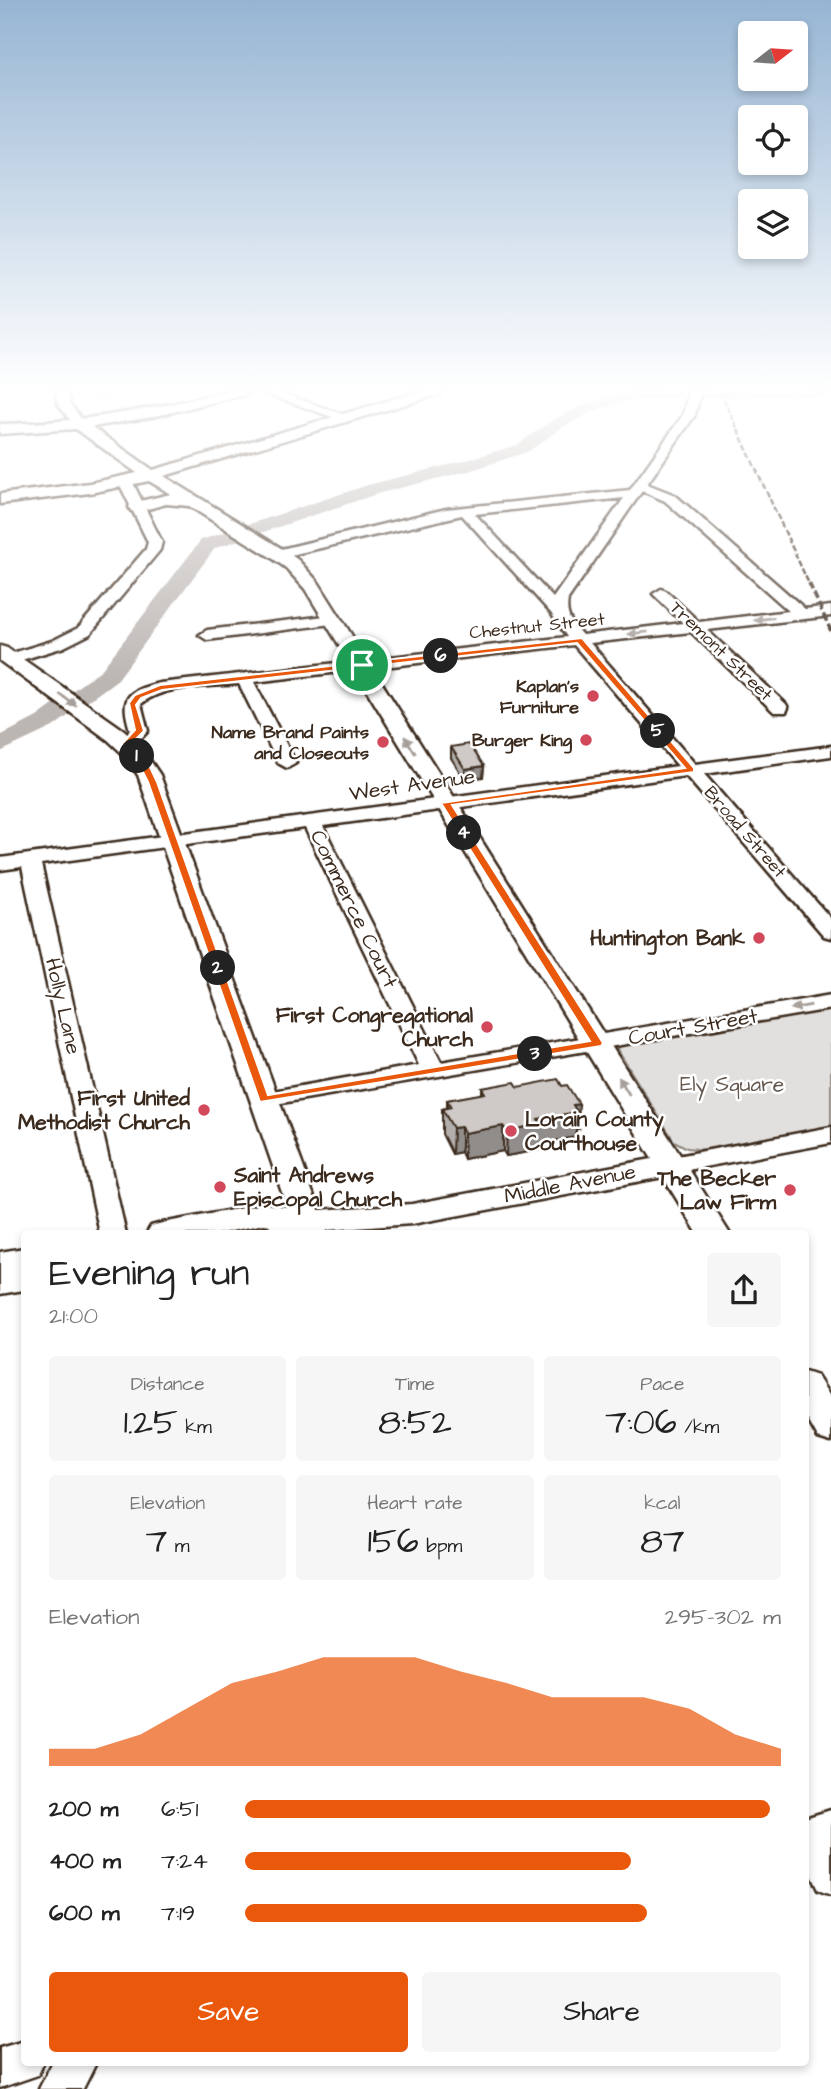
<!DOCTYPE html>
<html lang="en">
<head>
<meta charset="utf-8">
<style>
	body { margin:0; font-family:"Architects Daughter",sans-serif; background:#f6f6f6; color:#222; height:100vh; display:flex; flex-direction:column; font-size:26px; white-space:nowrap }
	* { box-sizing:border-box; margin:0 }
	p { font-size:23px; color:#767676 }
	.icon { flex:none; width:38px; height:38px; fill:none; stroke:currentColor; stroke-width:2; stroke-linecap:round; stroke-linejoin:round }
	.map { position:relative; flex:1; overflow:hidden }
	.details { position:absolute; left:21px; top:1230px; width:788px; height:836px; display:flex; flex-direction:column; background:#fff; border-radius:7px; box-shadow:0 4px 10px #0003 }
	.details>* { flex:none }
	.needle { width:46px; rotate:73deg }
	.controls { position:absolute; left:738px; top:21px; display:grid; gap:14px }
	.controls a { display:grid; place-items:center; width:70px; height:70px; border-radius:7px; background:#fff; box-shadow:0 4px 10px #0003; font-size:35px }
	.pin { position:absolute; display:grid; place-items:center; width:60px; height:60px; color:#fff; margin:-30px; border:4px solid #fff; border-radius:50%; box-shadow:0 2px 7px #0007 }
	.km { position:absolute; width:35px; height:35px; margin:-18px; border-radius:50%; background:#222; color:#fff; font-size:19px; line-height:35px; text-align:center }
	.round { display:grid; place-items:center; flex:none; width:74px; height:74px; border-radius:7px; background:#f6f6f6 }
	.head { display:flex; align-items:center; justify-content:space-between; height:119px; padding:0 28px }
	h1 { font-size:38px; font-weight:600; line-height:52px }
	.metrics { display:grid; grid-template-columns:repeat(3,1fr); gap:10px; height:119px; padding:7px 28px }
	.metrics div { display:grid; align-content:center; border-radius:7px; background:#f6f6f6; text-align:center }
	.metrics b { font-size:35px; font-weight:600 }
	.metrics small { font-size:19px; font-weight:400 }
	.metrics p { font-size:19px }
	.chart { height:196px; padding:14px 28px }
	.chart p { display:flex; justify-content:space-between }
	.chart svg { width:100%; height:126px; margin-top:7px; fill:#ea580c; opacity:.7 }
	.action { display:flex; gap:14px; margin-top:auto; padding:14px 28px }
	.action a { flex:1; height:80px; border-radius:7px; background:#ea580c; color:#fff; font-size:28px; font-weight:600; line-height:80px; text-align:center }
	.action a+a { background:#f6f6f6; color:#222 }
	ul { padding:0 28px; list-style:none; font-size:23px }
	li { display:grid; grid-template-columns:112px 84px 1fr; align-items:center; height:52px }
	li i { height:18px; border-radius:9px; background:#ea580c }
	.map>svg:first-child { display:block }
</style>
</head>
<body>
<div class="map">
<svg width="831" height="2089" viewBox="0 0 831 2089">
	<rect width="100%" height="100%" fill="#fff"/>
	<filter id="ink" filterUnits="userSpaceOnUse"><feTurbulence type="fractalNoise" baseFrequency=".0143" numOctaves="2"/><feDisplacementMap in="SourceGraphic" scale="14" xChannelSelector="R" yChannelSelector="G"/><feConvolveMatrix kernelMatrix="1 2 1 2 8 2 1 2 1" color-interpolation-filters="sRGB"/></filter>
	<g filter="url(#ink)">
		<path fill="#f1efee" d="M96 391H223L90 404Z"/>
		<path fill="#e2e0de" stroke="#8e857e" stroke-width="2" d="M831 1006V1126L706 1150 687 1148 674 1141 617 1049 619 1044Z"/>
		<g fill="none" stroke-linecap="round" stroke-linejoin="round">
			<path fill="#bcb6b3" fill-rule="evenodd" d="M647 391H831V396L669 398 621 402 594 411 563 427 529 451 472 470 380 493 215 548 118 679 53 727 0 752V736L37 717 102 669 201 540 368 485 460 462 517 445 551 421 584 405 619 393Z"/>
			<defs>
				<path id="minor" d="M55 391H67L70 404 86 425 84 428H76L58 404Z
					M258 391H275L351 417 341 420Z
					M689 391H701L695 415 647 484 675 495 805 609 831 606V616L707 630 786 704 788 708 786 712H774L691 632 590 643 695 764 831 746V756L704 774 831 919V938L824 936 686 776 323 826 441 1062 831 995V1009L264 1106 256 1104 252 1099 256 1094 419 1065 305 828 41 864 126 1234H100L22 867 0 870V858L678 766 574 645 254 682 296 763 287 768 278 763 239 684C209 687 165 684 141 704L148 731 132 748 126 749 117 744 130 730C120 697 126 691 160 683L567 637 551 613 462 515 278 558 271 554 273 551 446 509 630 490 683 415ZM642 491 665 501 789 611 699 622 666 591 661 589 653 594 683 623 582 635C571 622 565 616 568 599ZM624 498 553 598 475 514Z
					M125 477 132 481 162 542 160 550 90 634 64 647 15 662H3L1 659 3 656 52 641 78 628 146 549 148 542 118 481Z
					M334 615 342 620 339 623 207 640 199 635 207 630Z
					M831 1127V1143L672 1173 663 1171 660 1165 663 1159 672 1157Z
					M811 1820 824 1825 831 1839V1895L818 1890 805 1863V1822Z
					M24 2041V2063H43L38 2075 0 2088V2048Z
					M52 2063H96L83 2089H39Z"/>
				<path id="major" d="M227 391H249L247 394 152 417 92 427 153 470 421 391H442L440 394 164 476 284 550 298 560 318 582 730 1234H698L663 1177 412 1224 327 1230 328 1234H263L270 1225 264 1224 217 1234H146L151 1226 162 1223 264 1204 287 1207 138 775 123 754 108 740 0 661V646L7 648 124 730 139 744 160 775 319 1210 412 1204 652 1159 305 589 286 568 272 558 189 506 166 504 137 512 131 511 129 507 131 503 171 494 149 481 90 493 0 504V494L90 483 137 473 76 429 0 434V424C77 423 152 410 227 391Z
					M24 1248V1290L0 1294V1252Z
					M805 1372 817 1376 831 1398V1442L818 1438 805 1415Z
					M831 1810V1852L805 1860V1818Z"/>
			</defs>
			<use href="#minor" stroke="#3b2a1e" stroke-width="5"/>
			<use href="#major" stroke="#3b2a1e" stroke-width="5"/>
			<use href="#minor" fill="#fff" fill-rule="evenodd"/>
			<use href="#major" fill="#fff" fill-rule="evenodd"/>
			<path stroke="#3b2a1e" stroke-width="2.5" stroke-dasharray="6 2.5" stroke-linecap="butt" d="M720 391 809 584"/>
			<path stroke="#3b2a1e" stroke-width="3.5" stroke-dasharray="8 3.5" stroke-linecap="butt" d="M809 583 831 631"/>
		</g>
		<path fill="#b2aeab" stroke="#3b2a1e" stroke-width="2" d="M451 747 484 766 483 777 465 780 451 758Z
			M518 1087 578 1129H576L575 1137 540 1144V1150L506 1156 503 1151 464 1159 461 1152 452 1154 442 1134V1109L447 1108V1100L482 1094V1088Z"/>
		<path fill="#918d8b" stroke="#3b2a1e" stroke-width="2" d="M484 766 483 777 465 780V769Z
			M579 1104 578 1129H576L575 1137 540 1144V1150L506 1156 507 1131 573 1105Z
			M503 1126V1151L464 1159V1133Z
			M461 1127V1152L452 1154 453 1128Z"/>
		<path fill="#cfcac7" stroke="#3b2a1e" stroke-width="2" d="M469 744 484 766 465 769 451 747Z
			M558 1079 562 1086 567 1085 579 1104 573 1105 577 1112 538 1119 541 1124 507 1131 503 1126 464 1133 461 1127 453 1128 442 1109 451 1107 447 1100 485 1093 482 1088 515 1082 518 1087Z"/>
		<defs><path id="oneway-solid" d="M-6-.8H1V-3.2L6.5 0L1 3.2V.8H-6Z" transform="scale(1.75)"/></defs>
		<g fill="#a79f9a">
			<use href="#oneway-solid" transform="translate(764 619) rotate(173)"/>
			<use href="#oneway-solid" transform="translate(638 633) rotate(174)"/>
			<use href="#oneway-solid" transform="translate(68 700) rotate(35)"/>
			<use href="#oneway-solid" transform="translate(410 745) rotate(-122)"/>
			<use href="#oneway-solid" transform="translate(801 1007) rotate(170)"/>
			<use href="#oneway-solid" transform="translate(624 1086) rotate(-121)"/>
		</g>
	</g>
	<linearGradient id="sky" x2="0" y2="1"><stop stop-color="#96b5d3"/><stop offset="0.57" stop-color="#fff"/><stop offset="1" stop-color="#fff" stop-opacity="0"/></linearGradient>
	<rect width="831" height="683" fill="url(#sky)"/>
	<path fill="#ea580c" stroke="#fff" stroke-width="2" fill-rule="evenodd" d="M582 638 694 768V772L452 805 603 1043 601 1046 260 1102 148 782 140 766 122 744 135 730 129 703 135 695 160 685ZM577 643 685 768 441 803 590 1041 268 1095 157 782 149 765 131 744 144 731 136 705 141 698 162 690Z"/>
	<g fill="#d1495b" stroke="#fff" stroke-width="2.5">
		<circle cx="593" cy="696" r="7"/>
		<circle cx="586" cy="740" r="7"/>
		<circle cx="383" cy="742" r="7"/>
		<circle cx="759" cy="938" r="7"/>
		<circle cx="487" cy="1027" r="7"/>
		<circle cx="204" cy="1110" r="7"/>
		<circle cx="511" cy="1131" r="7"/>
		<circle cx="220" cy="1187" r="7"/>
		<circle cx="790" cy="1190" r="7"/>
	</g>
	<g text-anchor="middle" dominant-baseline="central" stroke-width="5" stroke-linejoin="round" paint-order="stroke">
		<g font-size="18" fill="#3b2a1e" stroke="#fff">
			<text transform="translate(537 626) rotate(-6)">Chestnut Street</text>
			<text transform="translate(721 651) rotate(44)">Tremont Street</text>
			<text transform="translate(745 832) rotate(49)">Broad Street</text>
		</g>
		<g font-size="18" font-weight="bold" fill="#3b2a1e" stroke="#fff" text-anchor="end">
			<text x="579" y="686">Kaplan's<tspan x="579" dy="21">Furniture</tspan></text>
			<text x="369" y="732">Name Brand Paints<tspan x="369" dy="21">and Closeouts</tspan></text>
			<text x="572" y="740">Burger King</text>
		</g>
		<g font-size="21" fill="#3b2a1e" stroke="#fff">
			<text transform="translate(412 785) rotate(-8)">West Avenue</text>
			<text transform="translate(354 909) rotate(64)">Commerce Court</text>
			<text transform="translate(63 1006) rotate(77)">Holly Lane</text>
			<text transform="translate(693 1027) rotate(-10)">Court Street</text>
			<text transform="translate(570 1184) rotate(-11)">Middle Avenue</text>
		</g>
		<g font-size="21" font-weight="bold" fill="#3b2a1e" stroke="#fff" text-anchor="end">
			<text x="745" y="938">Huntington Bank</text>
			<text x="473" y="1015">First Congregational<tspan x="473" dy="24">Church</tspan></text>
			<text x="190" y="1098">First United<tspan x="190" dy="24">Methodist Church</tspan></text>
			<text x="525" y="1119" text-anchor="start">Lorain County<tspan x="525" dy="24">Courthouse</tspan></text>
			<text x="234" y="1175" text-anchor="start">Saint Andrews<tspan x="234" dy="24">Episcopal Church</tspan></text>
			<text x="776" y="1178">The Becker<tspan x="776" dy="24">Law Firm</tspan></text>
		</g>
		<g font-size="21" fill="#65584e" stroke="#fff">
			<text x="732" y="1084">Ely Square</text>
		</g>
	</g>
</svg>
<div class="controls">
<a><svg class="needle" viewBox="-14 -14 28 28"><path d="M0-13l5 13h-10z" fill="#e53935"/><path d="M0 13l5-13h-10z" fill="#767676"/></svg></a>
<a><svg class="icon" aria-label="locate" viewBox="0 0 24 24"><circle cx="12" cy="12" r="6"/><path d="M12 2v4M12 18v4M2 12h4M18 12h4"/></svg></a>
<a><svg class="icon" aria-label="layers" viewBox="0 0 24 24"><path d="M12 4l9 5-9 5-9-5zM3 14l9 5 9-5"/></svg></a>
</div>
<div class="pin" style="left:362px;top:665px;background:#1e9e55"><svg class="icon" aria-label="arrive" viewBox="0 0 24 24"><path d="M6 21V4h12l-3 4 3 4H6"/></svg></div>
<b class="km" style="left:137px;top:756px">1</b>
<b class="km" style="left:218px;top:968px">2</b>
<b class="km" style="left:535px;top:1054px">3</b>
<b class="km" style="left:464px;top:833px">4</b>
<b class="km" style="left:658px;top:731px">5</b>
<b class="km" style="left:441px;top:656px">6</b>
<section class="details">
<div class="head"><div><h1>Evening run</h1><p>21:00</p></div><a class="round"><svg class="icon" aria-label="share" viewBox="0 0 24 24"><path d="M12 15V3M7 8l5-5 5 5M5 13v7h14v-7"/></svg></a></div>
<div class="metrics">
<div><p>Distance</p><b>1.25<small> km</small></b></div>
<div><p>Time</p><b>8:52</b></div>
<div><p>Pace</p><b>7:06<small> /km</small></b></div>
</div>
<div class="metrics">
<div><p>Elevation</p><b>7<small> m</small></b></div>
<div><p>Heart rate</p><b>156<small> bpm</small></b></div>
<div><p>kcal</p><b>87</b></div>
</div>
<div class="chart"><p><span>Elevation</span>295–302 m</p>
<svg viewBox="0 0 160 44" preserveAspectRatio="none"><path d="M0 44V38L10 38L20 33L30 24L40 15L50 11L60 6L70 6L80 6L90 11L100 15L110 20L120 20L130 20L140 24L150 33L160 38V44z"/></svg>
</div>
<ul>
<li><b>200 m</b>6:51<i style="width:98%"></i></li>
<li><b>400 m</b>7:24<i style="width:72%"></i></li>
<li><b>600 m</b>7:19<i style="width:75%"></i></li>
</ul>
<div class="action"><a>Save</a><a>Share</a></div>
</section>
</div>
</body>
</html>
